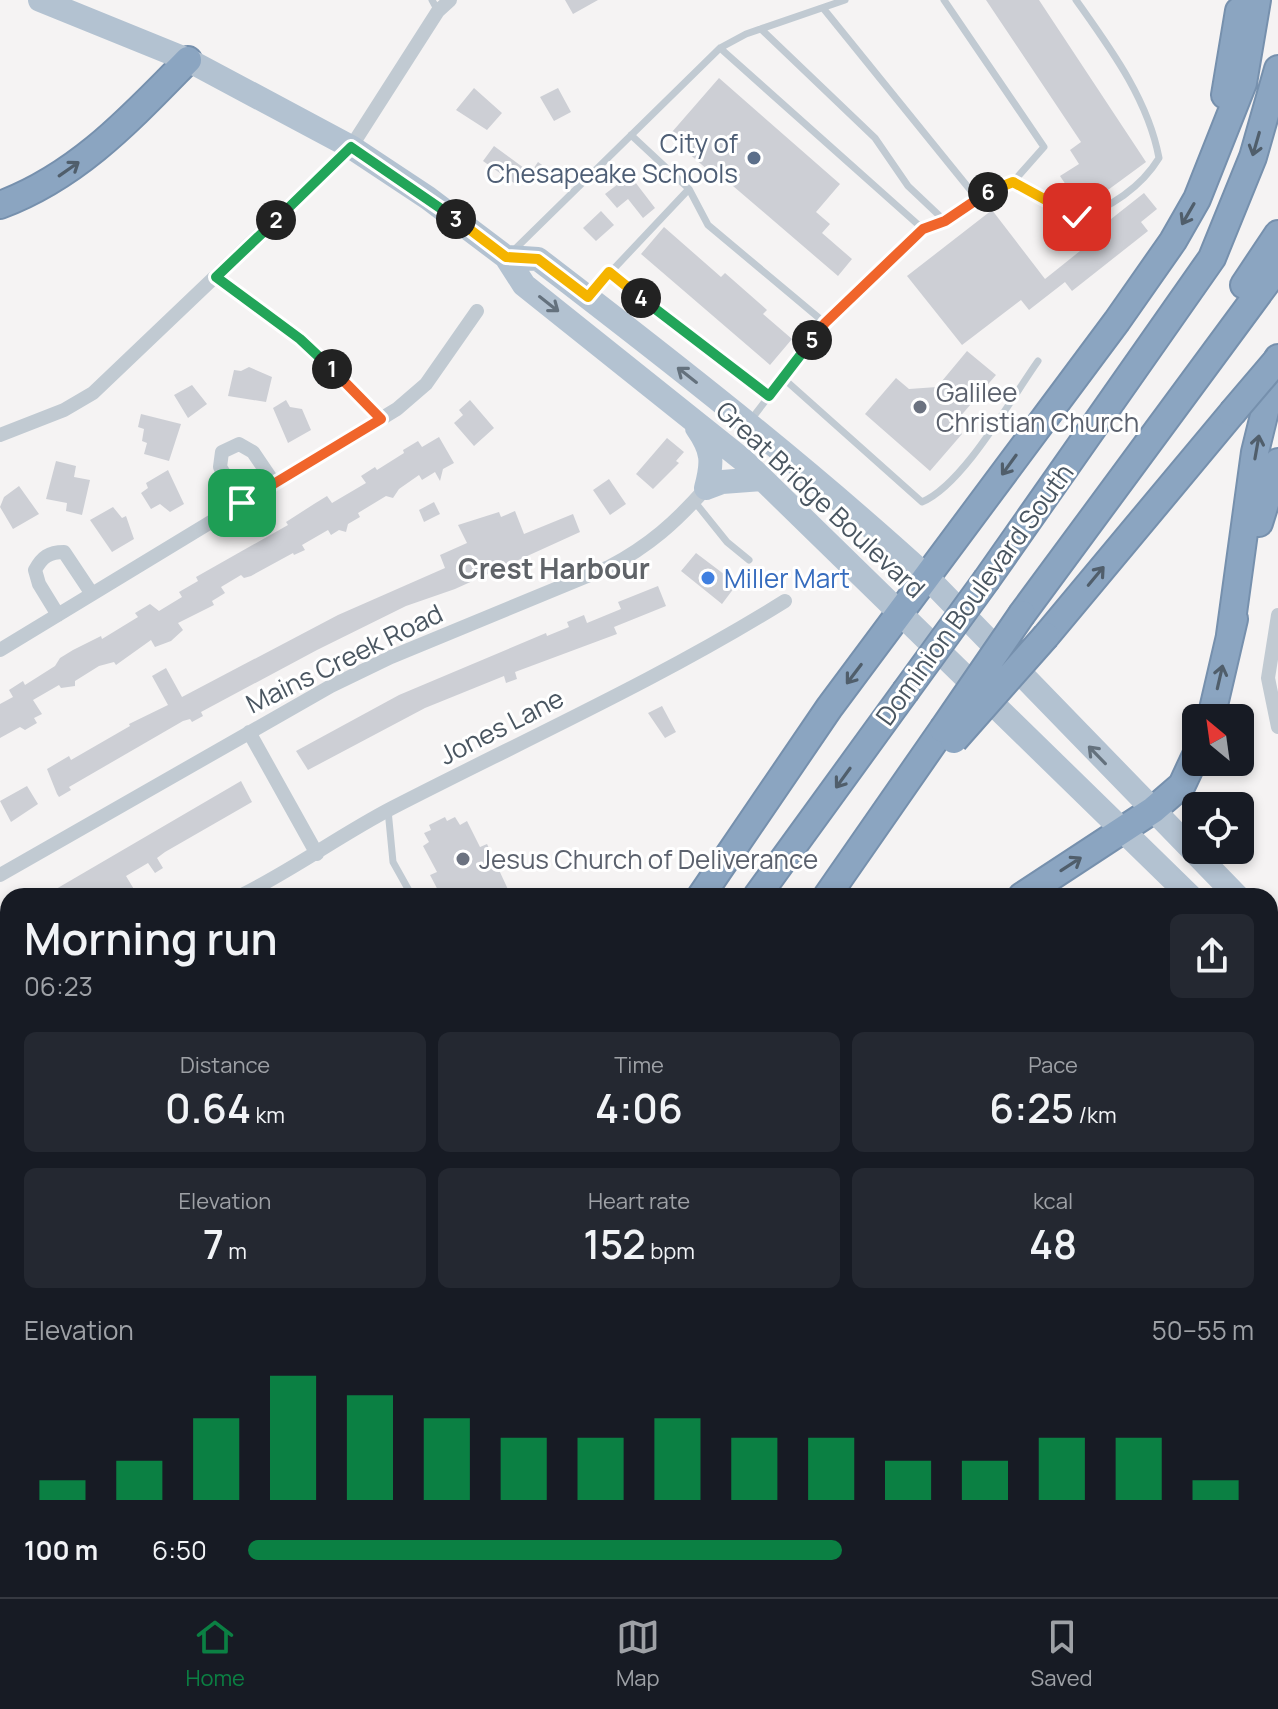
<!DOCTYPE html>
<html lang="en">
<head>
<meta charset="utf-8">
<style>
	body { margin:0; font-family:Manrope,sans-serif; background:#242831; color:#f1f3f6; height:100vh; display:flex; flex-direction:column; font-size:30px; white-space:nowrap }
	* { box-sizing:border-box; margin:0 }
	p { font-size:26px; color:#9ea1a6 }
	.icon { flex:none; width:44px; height:44px; fill:none; stroke:currentColor; stroke-width:2; stroke-linecap:round; stroke-linejoin:round }
	.map { position:relative; flex:1; overflow:hidden }
	.sheet { position:absolute; left:0px; top:888px; width:1278px; height:710px; display:flex; flex-direction:column; background:#171b24; border-radius:24px 24px 0 0; box-shadow:0 4px 12px #0003 }
	.sheet>* { flex:none }
	.needle { width:52px; rotate:331deg }
	.controls { position:absolute; left:1182px; top:704px; display:grid; gap:16px }
	.controls a { display:grid; place-items:center; width:72px; height:72px; border-radius:12px; background:#171b24; box-shadow:0 4px 12px #0003; font-size:40px }
	.pin { position:absolute; display:grid; place-items:center; width:68px; height:68px; color:#fff; margin:-34px; border-radius:16px; box-shadow:0 4px 12px #0006 }
	.km { position:absolute; width:40px; height:40px; margin:-20px; border-radius:50%; background:#222; color:#fff; font-size:22px; line-height:40px; text-align:center }
	.round { display:grid; place-items:center; flex:none; width:84px; height:84px; border-radius:12px; background:#242831 }
	.overview { display:flex; align-items:center; justify-content:space-between; height:136px; padding:0 24px }
	h1 { font-size:44px; font-weight:600; line-height:60px }
	.stats { display:grid; grid-template-columns:repeat(3,1fr); gap:12px; height:136px; padding:8px 24px }
	.stats div { display:grid; align-content:center; border-radius:12px; background:#242831; text-align:center }
	.stats b { font-size:40px; font-weight:600 }
	.stats small { font-size:22px; font-weight:400 }
	.stats p { font-size:22px }
	.chart { height:224px; padding:16px 24px }
	.chart p { display:flex; justify-content:space-between }
	.chart svg { width:100%; height:144px; margin-top:8px; stroke:#0b8043; stroke-width:6 }
	ul { padding:0 24px; list-style:none; font-size:26px }
	li { display:grid; grid-template-columns:128px 96px 1fr; align-items:center; height:60px }
	li i { height:20px; border-radius:10px; background:#0b8043 }
	.menu { display:flex; justify-content:space-around; align-items:center; height:112px; border-top:2px solid #363941; background:#171b24; font-size:22px; color:#9ea1a6 }
	.menu a { display:grid; justify-items:center; gap:4px }
	.menu .active { color:#0b8043 }
	.map>svg:first-child { display:block }
</style>
</head>
<body>
<div class="map">
<svg width="1278" height="1597" viewBox="0 0 1278 1597">
	<rect width="100%" height="100%" fill="#f5f3f3"/>
	<path fill="#90daee" d="M739 1590H815V1597H727Z"/>
	<path fill="#cdcfd5" d="M565 0H598L573 14Z
		M986 0H1039L1146 162 1082 209 1060 176 1079 164 1070 150 1081 142Z
		M719 78 840 184 816 212 830 224 822 233 852 259 838 276 726 180 723 183 679 145 683 141 672 132Z
		M474 88 502 113 487 130 456 110Z
		M558 88 571 112 554 121 540 97Z
		M494 146 524 168 514 183 483 161Z
		M538 162 549 170 539 183 529 175Z
		M632 178 655 208 643 218 628 199 617 208 605 194 622 181 625 184Z
		M1144 193 1157 209 1141 222 1148 231 1072 291 1065 282 1029 310 1021 300 962 345 907 276 992 210 1045 279 1110 227 1106 223Z
		M601 211 614 225 596 241 583 228Z
		M664 227 721 277 725 273 767 310 763 314 792 339 770 365 641 254Z
		M967 351 996 375 952 426 962 434 930 471 865 414 896 378 909 389 937 387Z
		M249 367 272 377 266 402 228 396 234 370 241 371Z
		M192 385 207 404 188 418 174 395Z
		M286 400 290 407 302 409 311 430 288 443 273 408Z
		M470 400 494 428 474 446 454 423 463 415 459 410Z
		M141 414 181 424 169 461 144 454 147 443 142 441 144 429 138 427Z
		M439 437 454 463 443 469 440 481 435 472 422 480 419 475 399 489 393 498 386 496 358 513 360 517 348 524 346 532 339 530 331 535 328 530 302 545 305 550 294 555 293 553 251 576 244 578 241 575 221 587 225 593 212 601 214 605 178 623 183 630 171 641 155 647 151 640 116 665 114 662 99 666 75 681V686L61 688 59 685 33 700 42 714 34 718 37 723 25 730 20 727 0 738V704L13 697 9 690 23 681 25 685 55 666 60 658 73 650 101 636 102 639 138 617 135 613 150 604 159 611 182 597 179 592 198 581 196 577 288 525 286 522 314 504 327 496 332 503 366 483 361 476 375 467 377 470 404 453 403 450 418 441 422 447Z
		M667 438 684 452 676 461 679 463 653 489 636 474Z
		M56 461 76 466 74 477 90 480 82 515 66 511 67 503 46 499Z
		M168 470 184 504 170 512 160 504 151 509 141 493 148 488 146 483Z
		M609 479 626 504 610 515 593 490Z
		M19 486 39 514 13 529 0 507 4 497Z
		M434 502 440 514 424 522 419 510Z
		M113 507 122 518 126 516 134 539 112 552 90 520Z
		M515 511 524 534 573 514 580 532 455 589 406 606 317 650 201 712 203 716 192 722 190 719 183 721 69 787 71 790 59 797 57 794 47 769 69 756 71 760 130 726 129 724 168 705 152 676 166 668 182 697 338 615 445 568 440 555 467 543 458 525 499 512 501 517Z
		M696 553 737 584 722 604 681 571Z
		M658 586 666 606 614 627 617 634 515 672 517 679 506 683 504 676 425 708 308 770 296 751 399 695 546 633 547 636 569 627 567 622 584 615 587 623 621 609 618 602Z
		M662 706 676 732 665 738 648 713Z
		M241 781 252 802 165 852 157 858 163 868 155 873 148 863 126 876 138 896H44Z
		M27 786 38 804 11 822 0 801Z
		M445 817 447 821 455 817 460 825 467 821 480 847 487 844 511 896H441L430 875 437 872 423 846 429 842 424 833 431 830 429 825Z"/>
	<g fill="none" stroke-linecap="round" stroke-linejoin="round">
		<defs>
			<path id="motorway" d="M1225 95 1239 11
				M0 205C78 176 131 118 188 60
				M1244 285 1278 234
				M1259 523 1278 462
				M987 579 1212 258 1253 157 1278 69
				M1022 614 1278 267
				M1230 635 1255 452 1278 358
				M1046 636 1232 413
				M1211 718 1234 619
				M701 896 829 708 1117 321 1173 241 1197 199 1243 83 1257 0
				M757 896 905 692
				M827 896 943 729
				M1022 896 1153 810 1182 785 1196 755
				M256 1597 260 1590
				M318 1597 323 1590"/>
		</defs>
		<use href="#motorway" stroke="#7690ad" stroke-width="30"/>
		<path stroke="#c1cad2" stroke-width="7" d="M432 0 438 11
			M944 0 1044 147 1013 182
			M761 29 875 138 908 186 945 221 976 197 823 8
			M631 135 689 189 708 225 825 323 923 229 720 48
			M976 197 1013 182 1077 217C1109 210 1142 186 1159 158 1148 99 1110 48 1076 0
			M923 229 945 221
			M512 252 720 48 746 34 845 0
			M609 272 769 396
			M589 295 689 189
			M783 378 922 502C963 485 1011 399 1038 361
			M750 421 825 323
			M694 501 727 542 749 560
			M388 810 393 862 412 896
			M1278 1409 1271 1422 1278 1432"/>
		<path stroke="#c1cad2" stroke-width="14" d="M216 277 300 339 381 419
			M0 435 64 410 93 393 326 171 351 147 438 11 450 0
			M242 503 220 467 222 452 239 444 253 452 274 483
			M58 615 39 584 35 570C42 557 49 552 64 552L92 594
			M1278 615 1268 678 1278 727
			M0 650 397 409 426 384 477 311
			M249 732 317 854
			M0 875 331 686 391 657 609 567C649 546 676 522 706 488
			M240 896C293 870 340 835 392 808 524 740 660 679 785 601
			M1270 936 1278 927
			M1270 1352 1278 1348
			M0 1408 8 1423
			M0 1515 8 1511
			M618 1590 628 1597
			M864 1590 868 1597
			M527 1597 531 1590
			M884 1597 895 1590"/>
		<path stroke="#b3c2d1" stroke-width="24" d="M40 0 188 60 351 147 428 198 506 257 524 285 743 460 1190 896
			M506 257 538 259C671 361 803 464 927 577L1237 896
			M697 428C713 451 713 462 706 488
			M706 488 722 482 762 479
			M1270 947 1278 954"/>
		<use href="#motorway" stroke="#8ba5c1" stroke-width="26"/>
		<defs>
			<path id="motorway-bridge" d="M1232 413 1278 359
				M905 692 987 579
				M943 729 1022 614
				M954 740 1046 636"/>
		</defs>
		<use href="#motorway-bridge" stroke="#7690ad" stroke-width="30" stroke-linecap="butt"/>
		<use href="#motorway-bridge" stroke="#8ba5c1" stroke-width="26"/>
	</g>
	<defs><path id="oneway-shaft" d="M-6 0H5M1.5-3L5.5 0L1.5 3" fill="none" stroke-width="1.6" stroke-linecap="round" stroke-linejoin="round" transform="scale(2)"/></defs>
	<g stroke="#505e6b">
		<use href="#oneway-shaft" transform="translate(1256 144) rotate(106)"/>
		<use href="#oneway-shaft" transform="translate(69 169) rotate(-35)"/>
		<use href="#oneway-shaft" transform="translate(1188 214) rotate(120)"/>
		<use href="#oneway-shaft" transform="translate(1257 447) rotate(-80)"/>
		<use href="#oneway-shaft" transform="translate(1009 465) rotate(126)"/>
		<use href="#oneway-shaft" transform="translate(1096 576) rotate(-50)"/>
		<use href="#oneway-shaft" transform="translate(854 674) rotate(127)"/>
		<use href="#oneway-shaft" transform="translate(1220 677) rotate(-77)"/>
		<use href="#oneway-shaft" transform="translate(843 778) rotate(126)"/>
		<use href="#oneway-shaft" transform="translate(1071 864) rotate(-33)"/>
	</g>
	<g stroke="#64717d">
		<use href="#oneway-shaft" transform="translate(549 304) rotate(38)"/>
		<use href="#oneway-shaft" transform="translate(687 375) rotate(-142)"/>
		<use href="#oneway-shaft" transform="translate(1097 755) rotate(-134)"/>
	</g>
	<g fill="none" stroke-linecap="round" stroke-linejoin="round">
		<defs>
			<path id="split-1" d="M242 503 381 419 332 369"/>
			<path id="split-2" d="M276 220 216 277 300 339 332 369"/>
			<path id="split-3" d="M276 220 351 147 456 219"/>
			<path id="split-4" d="M456 219 506 257 538 259 588 297 609 272 641 298"/>
			<path id="split-5" d="M641 298 769 396 812 340"/>
			<path id="split-6" d="M812 340 825 323 923 229 945 221 988 192"/>
			<path id="split-7" d="M988 192 1013 182 1077 217"/>
		</defs>
		<use href="#split-1" stroke="#fff" stroke-width="16"/>
		<use href="#split-2" stroke="#fff" stroke-width="16"/>
		<use href="#split-3" stroke="#fff" stroke-width="16"/>
		<use href="#split-4" stroke="#fff" stroke-width="16"/>
		<use href="#split-5" stroke="#fff" stroke-width="16"/>
		<use href="#split-6" stroke="#fff" stroke-width="16"/>
		<use href="#split-7" stroke="#fff" stroke-width="16"/>
		<use href="#split-1" stroke="#f0652b" stroke-width="10"/>
		<use href="#split-2" stroke="#22a559" stroke-width="10"/>
		<use href="#split-3" stroke="#22a559" stroke-width="10"/>
		<use href="#split-4" stroke="#f5b400" stroke-width="10"/>
		<use href="#split-5" stroke="#22a559" stroke-width="10"/>
		<use href="#split-6" stroke="#f0652b" stroke-width="10"/>
		<use href="#split-7" stroke="#f5b400" stroke-width="10"/>
	</g>
	<circle fill="#5c6f8a" stroke="#fff" stroke-width="3" cx="754" cy="158" r="8"/>
	<g fill="#6b7280" stroke="#fff" stroke-width="3">
		<circle cx="920" cy="407" r="8"/>
		<circle cx="463" cy="859" r="8"/>
	</g>
	<circle fill="#3f7fe0" stroke="#fff" stroke-width="3" cx="708" cy="578" r="8"/>
	<g text-anchor="middle" dominant-baseline="central" stroke-width="6" stroke-linejoin="round" paint-order="stroke">
		<g font-size="26" fill="#4e5e75" stroke="#fff" text-anchor="end">
			<text x="738" y="143">City of<tspan x="738" dy="30">Chesapeake Schools</tspan></text>
		</g>
		<g font-size="26" fill="#5b616d" stroke="#fff" text-anchor="start">
			<text x="936" y="392">Galilee<tspan x="936" dy="30">Christian Church</tspan></text>
			<text x="479" y="859">Jesus Church of Deliverance</text>
		</g>
		<g font-size="26" fill="#4a5661" stroke="#fff">
			<text transform="translate(821 499) rotate(43)">Great Bridge Boulevard</text>
			<text transform="translate(974 594) rotate(-54)">Dominion Boulevard South</text>
			<text transform="translate(344 658) rotate(-26)">Mains Creek Road</text>
			<text transform="translate(501 726) rotate(-27)">Jones Lane</text>
		</g>
		<g font-size="26" fill="#366cbe" stroke="#fff" text-anchor="start">
			<text x="724" y="578">Miller Mart</text>
		</g>
		<g font-size="28" font-weight="bold" fill="#5f6368" stroke="#fff">
			<text x="554" y="568">Crest Harbour</text>
		</g>
	</g>
</svg>
<div class="controls">
<a><svg class="needle" viewBox="-14 -14 28 28"><path d="M0-13l5 13h-10z" fill="#e53935"/><path d="M0 13l5-13h-10z" fill="#9ea1a6"/></svg></a>
<a><svg class="icon" aria-label="locate" viewBox="0 0 24 24"><circle cx="12" cy="12" r="6"/><path d="M12 2v4M12 18v4M2 12h4M18 12h4"/></svg></a>
</div>
<div class="pin" style="left:242px;top:503px;background:#1e9e55"><svg class="icon" aria-label="arrive" viewBox="0 0 24 24"><path d="M6 21V4h12l-3 4 3 4H6"/></svg></div>
<div class="pin" style="left:1077px;top:217px;background:#d93025"><svg class="icon" aria-label="check" viewBox="0 0 24 24"><path d="M5 12l5 5 9-10"/></svg></div>
<b class="km" style="left:332px;top:369px">1</b>
<b class="km" style="left:276px;top:220px">2</b>
<b class="km" style="left:456px;top:219px">3</b>
<b class="km" style="left:641px;top:298px">4</b>
<b class="km" style="left:812px;top:340px">5</b>
<b class="km" style="left:988px;top:192px">6</b>
<section class="sheet">
<div class="overview"><div><h1>Morning run</h1><p>06:23</p></div><a class="round"><svg class="icon" aria-label="share" viewBox="0 0 24 24"><path d="M12 15V3M7 8l5-5 5 5M5 13v7h14v-7"/></svg></a></div>
<div class="stats">
<div><p>Distance</p><b>0.64<small> km</small></b></div>
<div><p>Time</p><b>4:06</b></div>
<div><p>Pace</p><b>6:25<small> /km</small></b></div>
</div>
<div class="stats">
<div><p>Elevation</p><b>7<small> m</small></b></div>
<div><p>Heart rate</p><b>152<small> bpm</small></b></div>
<div><p>kcal</p><b>48</b></div>
</div>
<div class="chart"><p><span>Elevation</span>50–55 m</p>
<svg viewBox="0 0 160 44" preserveAspectRatio="none"><path d="M5 44V38M15 44V32M25 44V19M35 44V6M45 44V12M55 44V19M65 44V25M75 44V25M85 44V19M95 44V25M105 44V25M115 44V32M125 44V32M135 44V25M145 44V25M155 44V38"/></svg>
</div>
<ul>
<li><b>100 m</b>6:50<i style="width:59%"></i></li>
</ul>
</section>
</div>
<nav class="menu">
<a class="active"><svg class="icon" aria-label="home" viewBox="0 0 24 24"><path d="M3 11l9-7 9 7M6 9v11h12V9"/></svg>Home</a>
<a><svg class="icon" aria-label="map" viewBox="0 0 24 24"><path d="M3 6l6-2 6 2 6-2v14l-6 2-6-2-6 2zM9 4v14M15 6v14"/></svg>Map</a>
<a><svg class="icon" aria-label="saved" viewBox="0 0 24 24"><path d="M7 4h10v16l-5-4-5 4z"/></svg>Saved</a>
</nav>
</body>
</html>
